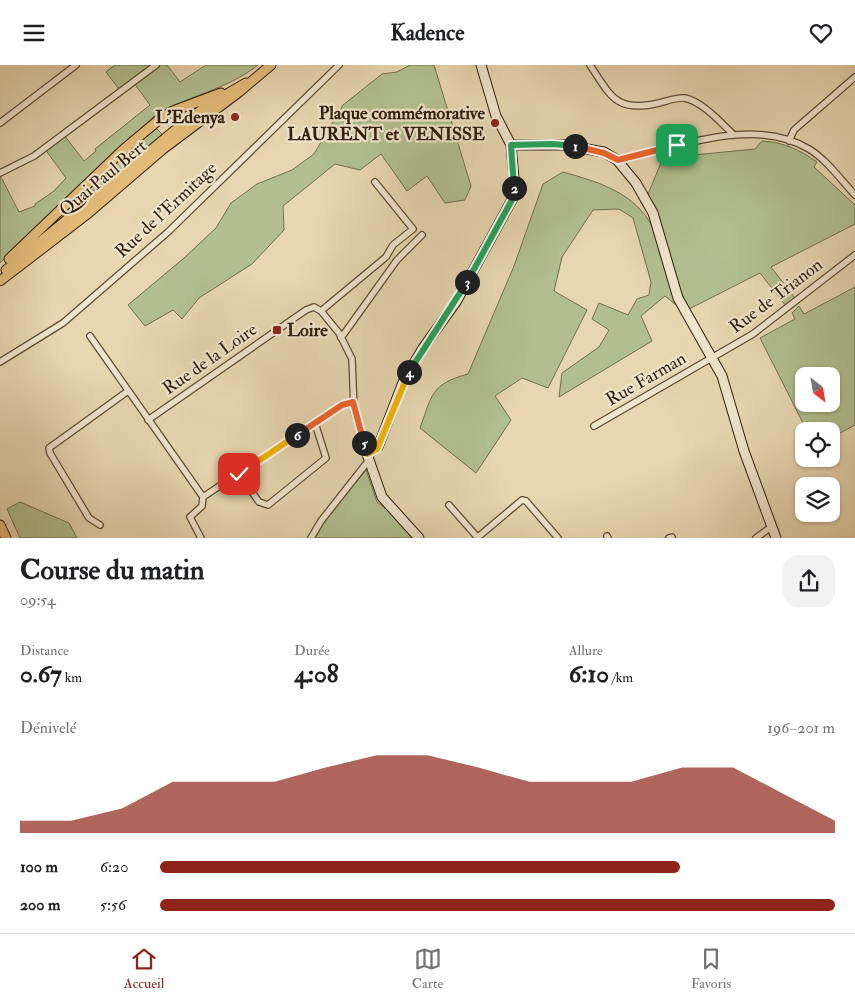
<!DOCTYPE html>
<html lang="fr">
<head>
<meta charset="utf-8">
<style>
	body { margin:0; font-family:"IM FELL Double Pica",serif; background:#f2f2f2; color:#202124; height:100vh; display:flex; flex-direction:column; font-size:19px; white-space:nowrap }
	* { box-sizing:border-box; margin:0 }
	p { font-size:16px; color:#757577 }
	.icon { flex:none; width:28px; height:28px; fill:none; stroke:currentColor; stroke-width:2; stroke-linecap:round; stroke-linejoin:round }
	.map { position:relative; height:473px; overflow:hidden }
	.panel { display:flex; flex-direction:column; background:#fff; flex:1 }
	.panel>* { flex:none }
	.needle { width:32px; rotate:149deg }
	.buttons { position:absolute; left:795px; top:302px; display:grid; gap:10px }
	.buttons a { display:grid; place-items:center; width:45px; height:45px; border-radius:10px; background:#fff; box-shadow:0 1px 4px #0004; font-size:25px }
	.pin { position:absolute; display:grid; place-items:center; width:42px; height:42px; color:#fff; margin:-21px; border-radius:10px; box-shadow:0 2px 8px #0006 }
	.km { position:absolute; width:25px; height:25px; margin:-12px; border-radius:50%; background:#222; color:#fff; font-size:14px; line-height:25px; text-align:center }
	.round { display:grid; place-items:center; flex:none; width:52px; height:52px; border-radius:15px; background:#f2f2f2 }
	.head { display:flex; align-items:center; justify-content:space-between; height:85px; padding:0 20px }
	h1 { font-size:28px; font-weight:800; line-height:38px }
	.metrics { display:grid; grid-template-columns:repeat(3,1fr); gap:8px; height:85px; padding:5px 20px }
	.metrics div { display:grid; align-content:center }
	.metrics b { font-size:25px; font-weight:800 }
	.metrics small { font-size:14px; font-weight:400 }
	.metrics p { font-size:14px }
	.chart { height:140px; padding:10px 20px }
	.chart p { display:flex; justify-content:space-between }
	.chart svg { width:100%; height:90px; margin-top:5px; fill:#8f2418; opacity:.7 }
	ul { padding:0 20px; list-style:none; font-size:16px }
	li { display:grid; grid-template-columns:80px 60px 1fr; align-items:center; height:38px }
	li i { height:12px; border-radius:6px; background:#8f2418 }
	header { display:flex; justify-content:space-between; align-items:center; height:65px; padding:0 20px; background:#fff; font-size:22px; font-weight:800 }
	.tabs { display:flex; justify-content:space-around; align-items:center; height:70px; border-top:1px solid #e0e0e0; background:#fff; font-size:14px; color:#757577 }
	.tabs a { display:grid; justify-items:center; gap:2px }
	.tabs .selected { color:#8f2418 }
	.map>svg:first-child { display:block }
</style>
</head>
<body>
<header><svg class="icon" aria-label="menu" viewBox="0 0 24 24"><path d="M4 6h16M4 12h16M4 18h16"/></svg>Kadence<svg class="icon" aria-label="heart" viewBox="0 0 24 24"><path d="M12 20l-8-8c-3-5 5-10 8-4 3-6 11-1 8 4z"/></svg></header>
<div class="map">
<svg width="855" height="473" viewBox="0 0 855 473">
	<rect width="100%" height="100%" fill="#e7d6b0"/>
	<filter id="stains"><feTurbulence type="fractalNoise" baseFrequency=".004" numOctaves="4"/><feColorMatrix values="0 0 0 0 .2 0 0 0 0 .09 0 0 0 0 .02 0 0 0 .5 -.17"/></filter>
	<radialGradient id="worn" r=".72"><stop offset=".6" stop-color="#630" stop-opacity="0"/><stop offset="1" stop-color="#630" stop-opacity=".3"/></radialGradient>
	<path fill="#b1bf8f" stroke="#706e4e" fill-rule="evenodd" d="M115 0H152L119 24 106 7Z
		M159 0H167L180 17 206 0H258C225 26 188 30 154 51L0 198V110L19 147 35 141V139L54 126 66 113 45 84 64 70 84 96 96 86 95 84 150 40 134 18Z
		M410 0H434L471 121 465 135 445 138 427 111 407 126 381 89 360 105 335 99 283 141 284 165 252 199 199 233 182 254 173 245 145 261 128 240 184 193 216 163 231 138 257 119 292 105 314 89 343 40 382 9 397 7Z
		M195 43 180 56 173 52Z
		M157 64 162 69 160 72 67 148 70 142C85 127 140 67 157 64Z
		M762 76C783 77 800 85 817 97L814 102 855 140V159L771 202 795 233 786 241 760 208 689 244C670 208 665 166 648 129L663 93 755 84Z
		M563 107C598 117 635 127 653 163L676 240 665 231 641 251 652 276 559 332 562 308 599 282 609 265 592 254 599 238 628 250 637 234 649 230 651 217 633 153 619 144 593 145 562 192 554 226 587 245 548 323 522 313 495 331 511 355 476 408 420 363C432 330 431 319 468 309L514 201 543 119Z
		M855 222V360L831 373V366H807L760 273 795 254 792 248 799 241 804 249ZM804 311H831V339H804Z
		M366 405 377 437 390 447 414 473H315L325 456Z
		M20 437 69 458 77 473H20L7 444Z"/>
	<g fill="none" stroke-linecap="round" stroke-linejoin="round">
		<defs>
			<path id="street" d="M590 0C611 32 617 48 659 38 667 36 677 32 685 33 703 37 721 58 734 70
				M0 58 76 0
				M789 76 794 65 855 12
				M617 95C677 84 751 50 809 84 827 95 841 115 855 130
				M0 108 34 91 156 0
				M321 246 386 192 393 180 413 164 375 117
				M90 271 203 432 342 340 353 337
				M341 273 397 195 422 170
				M0 297 63 258 168 167 339 0
				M148 355 306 245 314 242 321 246 339 268 352 294 354 345 367 389
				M594 361 753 269 855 190
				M239 409 259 437 268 440 326 393 315 358
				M449 440 478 473
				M100 460 89 453 50 388 49 383 128 326
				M607 471 608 473
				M478 472 522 435 526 436 558 473
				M201 473 190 452 202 441 203 432
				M311 473 321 456 369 395
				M669 473 672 472
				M756 473 771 462"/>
			<path id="secondary" d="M511 80H564L604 87 617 95 636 118 653 148 678 233 722 311 744 386 776 473
				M419 473 382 432 367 389 378 382 404 315 423 283 456 237 513 133 514 113 511 80 496 51 481 0"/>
			<path id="primary" d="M9 194 124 84 160 54 173 46 221 28
				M6 205 179 62 208 40 246 18
				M0 216 86 150 163 84 239 27 271 0
				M0 460 6 473"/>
		</defs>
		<use href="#street" stroke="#5e4a36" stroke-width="8"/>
		<use href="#secondary" stroke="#301c0d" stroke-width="11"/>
		<use href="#primary" stroke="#301c0d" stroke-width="11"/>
		<use href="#street" stroke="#efe4cc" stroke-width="5.5"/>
		<use href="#secondary" stroke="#efe4cc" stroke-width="9"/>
		<use href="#primary" stroke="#e4bb78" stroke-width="9"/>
	</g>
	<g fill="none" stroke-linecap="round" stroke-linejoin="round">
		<defs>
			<path id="split-1" d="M575 81 604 88 618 95 677 80"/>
			<path id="split-2" d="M514 123 511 80 552 79 575 81"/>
			<path id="split-3" d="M467 217 513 133 514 123"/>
			<path id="split-4" d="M409 307 467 217"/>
			<path id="split-5" d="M364 378 367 389 377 384 409 307"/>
			<path id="split-6" d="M297 370 342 340 353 337 364 378"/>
			<path id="split-7" d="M239 409 297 370"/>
		</defs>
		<use href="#split-1" stroke="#fff" stroke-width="10"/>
		<use href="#split-2" stroke="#fff" stroke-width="10"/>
		<use href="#split-3" stroke="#fff" stroke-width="10"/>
		<use href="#split-4" stroke="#fff" stroke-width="10"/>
		<use href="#split-5" stroke="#fff" stroke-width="10"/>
		<use href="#split-6" stroke="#fff" stroke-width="10"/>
		<use href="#split-7" stroke="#fff" stroke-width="10"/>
		<use href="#split-1" stroke="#f0652b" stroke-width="6"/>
		<use href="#split-2" stroke="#22a559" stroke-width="6"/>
		<use href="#split-3" stroke="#22a559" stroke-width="6"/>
		<use href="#split-4" stroke="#22a559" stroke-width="6"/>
		<use href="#split-5" stroke="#f5b400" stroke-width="6"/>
		<use href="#split-6" stroke="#f0652b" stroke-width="6"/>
		<use href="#split-7" stroke="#f5b400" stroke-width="6"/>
	</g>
	<g fill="#8f2418" stroke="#efe4cc" stroke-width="2">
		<circle cx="235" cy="52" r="5"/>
		<circle cx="495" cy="58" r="5"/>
		<rect x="272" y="260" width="10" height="10" rx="2.5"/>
	</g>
	<g text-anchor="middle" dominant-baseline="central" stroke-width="4.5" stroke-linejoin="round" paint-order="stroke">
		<g font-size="18" font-weight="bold" fill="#301c0d" stroke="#efe4cc" text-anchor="end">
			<text x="485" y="48">Plaque commémorative<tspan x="485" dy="21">LAURENT et VENISSE</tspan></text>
			<text x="225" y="52">L'Edenya</text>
			<text x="287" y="265" text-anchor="start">Loire</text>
		</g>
		<g font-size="18" fill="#301c0d" stroke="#efe4cc">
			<text transform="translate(103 113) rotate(-40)">Quai Paul Bert</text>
			<text transform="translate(166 145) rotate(-43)">Rue de l'Ermitage</text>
			<text transform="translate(776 231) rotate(-37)">Rue de Trianon</text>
			<text transform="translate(210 294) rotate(-35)">Rue de la Loire</text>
			<text transform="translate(646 314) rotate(-30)">Rue Farman</text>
		</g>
	</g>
	<rect width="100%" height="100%" filter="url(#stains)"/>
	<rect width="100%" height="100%" fill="url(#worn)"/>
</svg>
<div class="buttons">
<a><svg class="needle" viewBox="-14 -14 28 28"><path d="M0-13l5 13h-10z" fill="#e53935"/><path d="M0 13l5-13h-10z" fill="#757577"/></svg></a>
<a><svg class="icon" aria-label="locate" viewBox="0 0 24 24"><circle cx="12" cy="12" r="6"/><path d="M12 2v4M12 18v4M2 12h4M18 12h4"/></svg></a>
<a><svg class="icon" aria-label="layers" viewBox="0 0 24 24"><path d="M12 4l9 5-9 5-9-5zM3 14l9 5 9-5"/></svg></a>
</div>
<div class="pin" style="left:677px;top:80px;background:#1e9e55"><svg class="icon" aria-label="arrive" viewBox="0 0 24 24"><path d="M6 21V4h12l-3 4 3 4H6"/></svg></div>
<div class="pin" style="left:239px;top:409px;background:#d93025"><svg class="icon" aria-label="check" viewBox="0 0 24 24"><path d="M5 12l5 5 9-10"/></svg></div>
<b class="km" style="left:575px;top:81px">1</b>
<b class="km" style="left:514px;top:123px">2</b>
<b class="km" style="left:467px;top:217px">3</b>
<b class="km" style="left:409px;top:307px">4</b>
<b class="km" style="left:364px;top:378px">5</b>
<b class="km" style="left:297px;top:370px">6</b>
</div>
<section class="panel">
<div class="head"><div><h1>Course du matin</h1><p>09:54</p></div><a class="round"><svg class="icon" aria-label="share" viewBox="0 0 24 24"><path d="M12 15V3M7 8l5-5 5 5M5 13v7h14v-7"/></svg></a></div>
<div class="metrics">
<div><p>Distance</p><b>0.67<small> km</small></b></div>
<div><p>Durée</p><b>4:08</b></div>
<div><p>Allure</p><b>6:10<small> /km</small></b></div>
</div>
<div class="chart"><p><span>Dénivelé</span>196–201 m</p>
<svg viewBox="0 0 160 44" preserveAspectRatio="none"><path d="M0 44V38L10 38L20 32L30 19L40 19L50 19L60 12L70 6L80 6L90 12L100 19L110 19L120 19L130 12L140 12L150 25L160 38V44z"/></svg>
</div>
<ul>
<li><b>100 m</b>6:20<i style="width:77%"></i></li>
<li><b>200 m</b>5:56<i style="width:100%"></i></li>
</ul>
</section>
<nav class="tabs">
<a class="selected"><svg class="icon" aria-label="home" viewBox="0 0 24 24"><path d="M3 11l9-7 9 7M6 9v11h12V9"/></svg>Accueil</a>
<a><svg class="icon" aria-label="map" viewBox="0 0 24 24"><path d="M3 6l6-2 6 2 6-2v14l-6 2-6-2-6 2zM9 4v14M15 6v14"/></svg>Carte</a>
<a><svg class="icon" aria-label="saved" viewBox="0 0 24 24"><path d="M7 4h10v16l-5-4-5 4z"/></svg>Favoris</a>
</nav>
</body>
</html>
